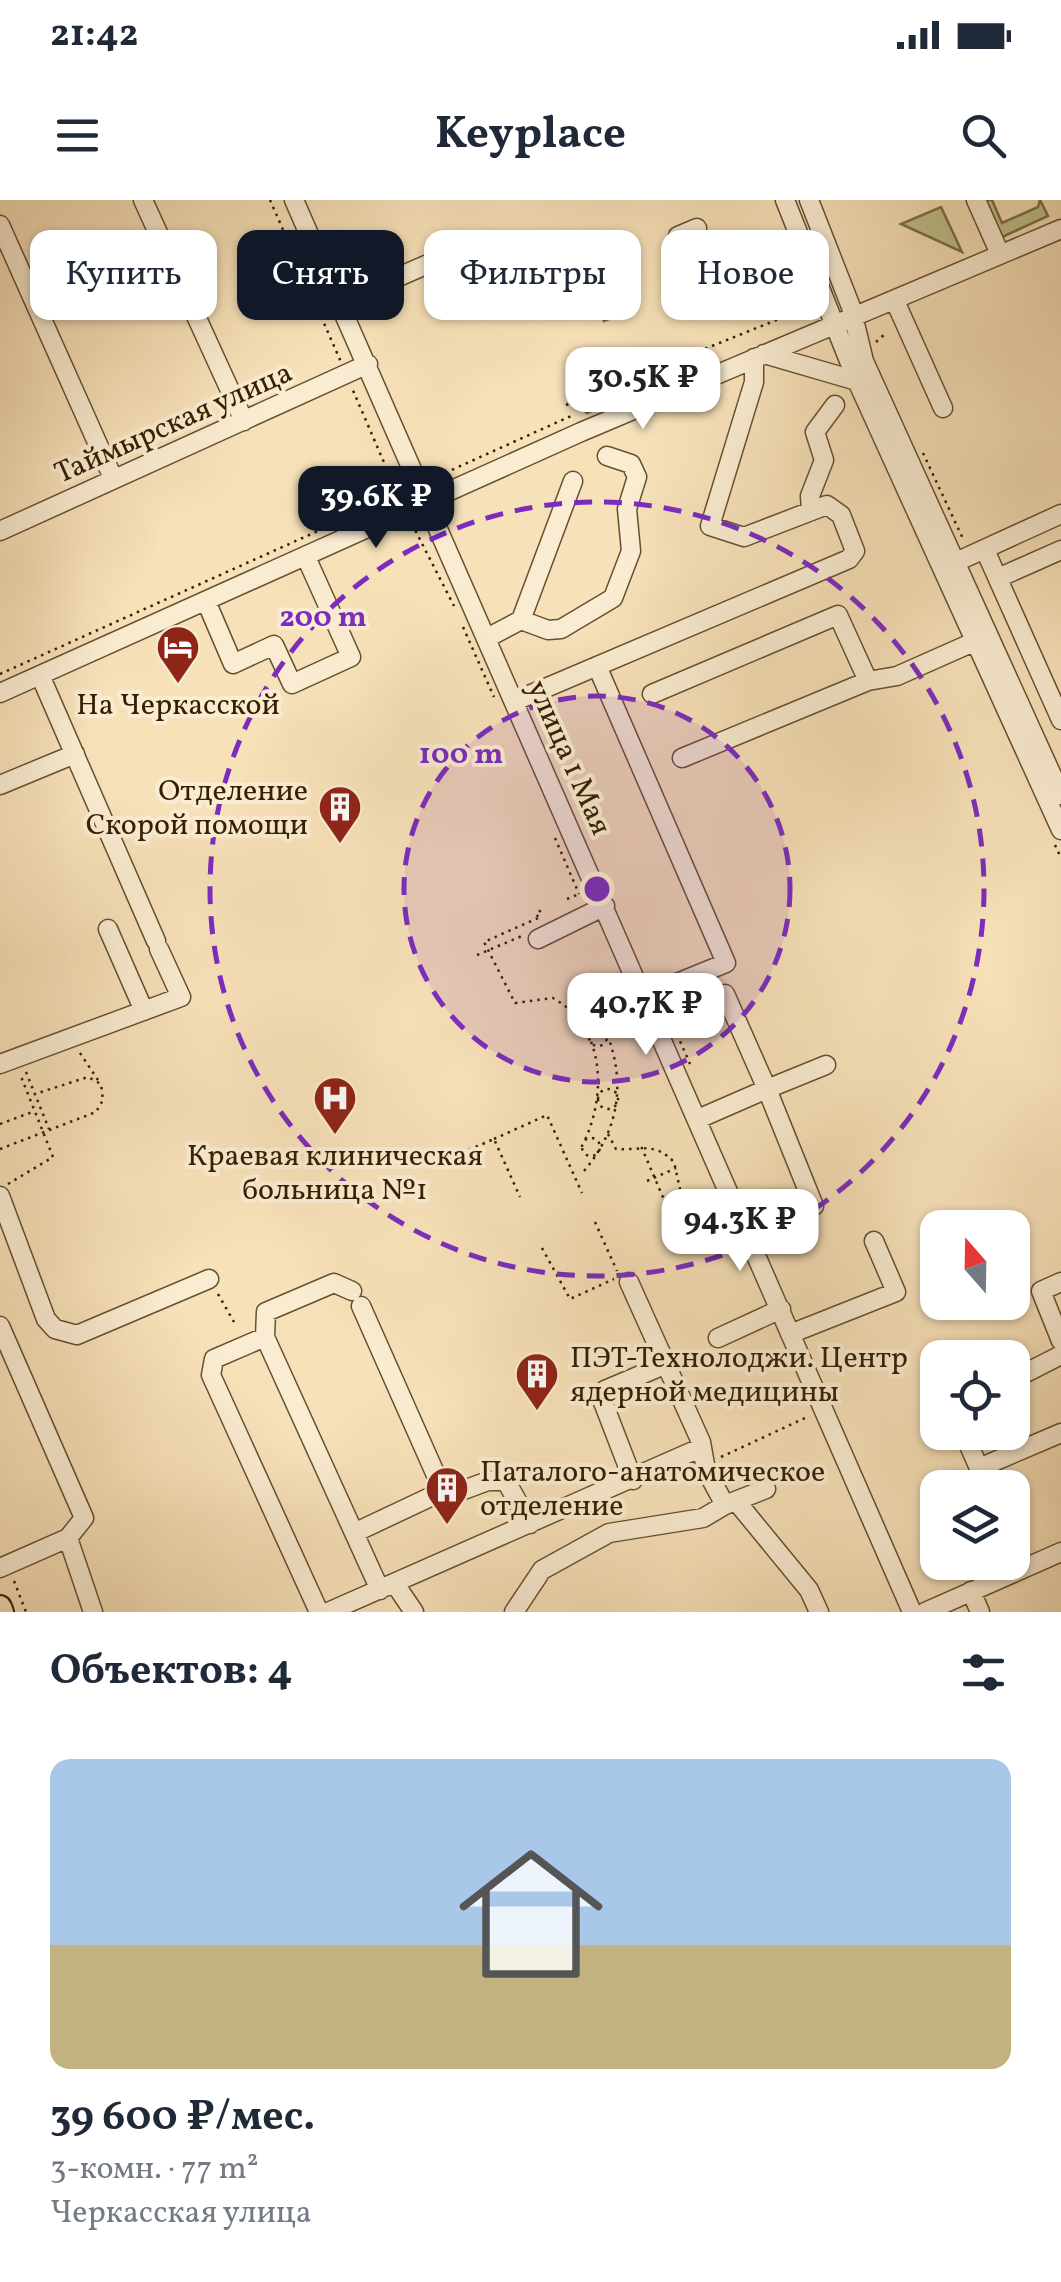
<!DOCTYPE html>
<html lang="ru">
<head>
<meta charset="utf-8">
<style>
  :root { --surface:#fff; --page:#f2f2f3; --text:#1f2937; --muted:#747a83; --accent:#111827 }
  body { margin:0; font-family:Vollkorn,serif; background:var(--page); color:var(--text); height:100vh; display:flex; flex-direction:column; font-size:38px; white-space:nowrap }
  * { box-sizing:border-box; margin:0 }
  p { font-size:32px; color:var(--muted) }
  .icon { flex:none; width:55px; height:55px; fill:none; stroke:currentColor; stroke-width:2; stroke-linecap:round; stroke-linejoin:round }
  .map { position:relative; height:1412px; overflow:hidden }
  .side { display:flex; flex-direction:column; background:var(--surface); flex:1 }
  .side>* { flex:none }
  .guide { position:absolute; left:30px; top:30px; width:1002px; height:90px; display:flex; gap:20px }
  .needle { width:65px; rotate:340deg }
  .buttons { position:absolute; left:920px; top:1010px; display:grid; gap:20px }
  .buttons a { display:grid; place-items:center; width:110px; height:110px; border-radius:20px; background:var(--surface); box-shadow:0 2px 8px #0004; font-size:50px }
  .price { position:absolute; translate:-50% -85px; padding:0 22px; border-radius:20px; background:#fff; color:#222; font-size:32px; line-height:65px; filter:drop-shadow(0 2px 5px #0008) }
  .price::after { content:''; position:absolute; left:50%; top:60px; width:30px; height:22px; margin-left:-15px; background:inherit; clip-path:polygon(0 0,100% 0,50% 100%) }
  .price.active { background:var(--accent); color:#fff }
  ul { padding:0; list-style:none }
  li { display:grid; align-content:center; gap:20px; height:530px; padding:0 50px }
  li span { display:grid; place-items:center; height:310px; border-radius:20px; color:#555 }
  li>.icon { margin-inline-start:auto }
  span .icon { width:180px; height:180px; fill:#fffc; stroke-width:1 }
  li b { font-size:42px }
  h2 { display:flex; justify-content:space-between; align-items:center; height:120px; padding:0 50px; font-size:42px }
  .chip { padding:0 35px; border-radius:20px; background:var(--surface); box-shadow:0 2px 8px #0004; font-size:35px; line-height:90px }
  .chip.active { background:var(--accent); color:#fff }
  .status { display:flex; justify-content:space-between; align-items:center; height:70px; padding:0 50px; background:var(--surface); direction:ltr }
  .status svg { height:28px; fill:currentColor }
  header { display:flex; justify-content:space-between; align-items:center; height:130px; padding:0 50px; background:var(--surface); font-size:45px; font-weight:700 }
  .map>svg:first-child { display:block }
  .green { fill:#c0c28d; stroke:#7a7046; stroke-width:2.5 }
  .lines { fill:none; stroke-linecap:round; stroke-linejoin:round }
  .minor-casing { stroke:#66502e; stroke-width:21 }
  .major-casing { stroke:#351f00; stroke-width:26 }
  .path { stroke:#351f00; stroke-width:2.5; stroke-dasharray:2.5 5; stroke-linecap:butt }
  .minor { stroke:#faecd2; stroke-width:18 }
  .major { stroke:#f7e1b9; stroke-width:22 }
  .ring { fill:none; stroke:#7b2cbf; stroke-width:5; stroke-dasharray:18 12 }
  .labels { text-anchor:middle; stroke-width:8; stroke-linejoin:round; paint-order:stroke }
  .street-label { font-size:30px; fill:#351f00; stroke:#faecd2 }
  .poi-label { font-size:30px; fill:#351f00; stroke:#faecd2 }
  .centre { fill:#7b2cbf; stroke:#faecd2; stroke-width:5 }
  .ring-label { font-size:30px; text-anchor:middle; font-weight:bold; fill:#7b2cbf; stroke:#faecd2; stroke-width:8; stroke-linejoin:round; paint-order:stroke }
</style>
</head>
<body>
<div class="status"><b>21:42</b><svg viewBox="0 0 49 12"><path d="M0 12V9h3v3zM5 12V6h3v6zM10 12V3h3v9zM15 12V0h3v12zM26 1h20v11H26zM47 4h2v5h-2z"/></svg></div>
<header><svg class="icon" aria-label="menu" viewBox="0 0 24 24"><path d="M4 6h16M4 12h16M4 18h16"/></svg>Keyplace<svg class="icon" aria-label="search" viewBox="0 0 24 24"><circle cx="10" cy="10" r="6"/><path d="M15 15l6 6"/></svg></header>
<div class="map">
<svg width="1061" height="1412" viewBox="0 0 1061 1412">
  <rect width="100%" height="100%" fill="#f7e1b9"/>
  <filter id="stains"><feTurbulence type="fractalNoise" baseFrequency=".002" numOctaves="4"/><feColorMatrix values="0 0 0 0 .2 0 0 0 0 .09 0 0 0 0 .02 0 0 0 .5 -.17"/></filter>
  <radialGradient id="worn" r=".72"><stop offset=".6" stop-color="#630" stop-opacity="0"/><stop offset="1" stop-color="#630" stop-opacity=".3"/></radialGradient>
  <!-- green -->
  <path class="green" d="M983,0h9l10,23 36,-16 2,-7 8,16 -48,22z
    M941,7l21,45 -61,-28z
    M613,84l14,28 -23,9 -13,-27z
    M640,179l3,9 -3,2 -53,23 -8,-8z"/>
  <g class="lines">
    <!-- minor casing -->
    <g class="minor-casing">
      <path id="minor" d="M143,0l101,221
        M294,0l618,1412
        M785,0l72,181 204,449
        M809,0l42,107 13,54 197,434
        M976,0l24,54
        M0,25l113,253
        M678,36l19,-8
        M895,101l48,107
        M340,102l116,-50
        M764,154l93,27
        M811,311l-1,-15 14,-36 -9,-28 20,-27
        M0,331l368,-167
        M985,350l76,170
        M956,362l105,-48
        M998,378l63,-28
        M206,401l27,63 41,-19 18,39 59,-27 -45,-100
        M521,420l27,10 13,-1 52,-31 18,-47 -4,-42 10,-32 -6,-13 -24,-8
        M487,438l34,-18 52,-139
        M597,466l129,297 -81,33
        M40,475l116,266
        M0,493l581,-261 480,-203
        M652,494l186,-79 30,66 29,-5 79,-35
        M515,501l334,-142 6,-8 -14,-36 -14,-10 -83,32 -34,-11 44,-144v-24
        M682,558l186,-77
        M0,585l75,-31
        M108,729l36,82
        M538,739l67,-33
        M0,864l181,-67 -22,-48
        M698,919l69,-30 -42,-95
        M0,996l46,123 9,10 22,6 132,-56
        M814,1006l-47,-117 59,-24
        M629,1082l72,160 5,28 19,35 41,-16
        M1061,1082l-20,9 20,50
        M352,1091l-18,-8 -68,29 -1,25 115,253
        M361,1106l82,185 7,4 38,-14h18l24,43
        M0,1126l84,192 -16,20
        M790,1134l106,-42 -22,-51
        M265,1137l-51,22 -3,16 108,237
        M718,1138l63,-29
        M1012,1180l49,-25
        M963,1232l16,36 82,-35
        M633,1280l-32,-83 4,-7 59,-25
        M736,1301l73,89 10,22
        M354,1333l89,-42
        M0,1368l68,-30 25,74
        M395,1384l19,28
        M971,1391l9,21
        M328,1412l372,-164
        M514,1412l28,-42 67,-37 94,-15 22,-13
        M925,1412l136,-60"/>
    </g>
    <!-- major casing -->
    <g class="major-casing">
      <path id="major" d="M0,1407l2,5"/>
    </g>
    <!-- path -->
    <path class="path" d="M270,0l71,162
      M876,142l11,-10
      M566,205l235,-95
      M923,253l41,88
      M432,274l4,3 135,-61
      M412,324l42,82
      M463,427l31,70
      M0,474l398,-179 -46,-107
      M555,638l24,56
      M1055,645l6,13
      M567,699l12,-5
      M538,717l-2,-4 6,-3
      M538,718l-54,24 31,61 38,-5c52,29 54,96 31,144
      M477,755l45,-19
      M665,807l25,57
      M589 837a9 9 0 1 1 18 0a9 9 0 1 1-18 0Z
      M80,853l20,30
      M26,872l23,57
      M598 899a10 10 0 1 1 20 0a10 10 0 1 1-20 0Z
      M0,924l35,-13
      M608,934l8,15c24,2 38,-8 58,13l6,27 -12,20 -27,-63
      M582 947a9 9 0 1 1 18 0a9 9 0 1 1-18 0Z
      M494,939l53,-24 35,78
      M0,949l96,-37 7,-12 -2,-16 -13,-7 -53,17
      M455,956l39,-17 26,58
      M584,971c35,-41 42,-88 23,-137
      M647,981l29,-13
      M8,984l45,-27 -33,-83
      M595,1022l22,49
      M542,1048l28,51 44,-20
      M218,1094l16,28
      M721,1257l84,-39
      M14,1381l12,31"/>
    <!-- minor -->
    <use href="#minor" class="minor"/>
    <!-- major -->
    <use href="#major" class="major"/>
  </g>
  <!-- distance rings -->
  <circle cx="597" cy="689" r="193" fill="#7b2cbf" fill-opacity=".12"/>
  <g class="ring">
    <circle cx="597" cy="689" r="193"/>
    <circle cx="597" cy="689" r="387"/>
  </g>
  <!-- icons -->
  <defs>
    <g id="hotel-pin" transform="scale(2.25)"><path d="M0 17L-7.5 6A9.5 9.5 0 1 1 7.5 6Z" fill="#8f2418" stroke="#faecd2"/><path d="M-6-4.5h1.5V1H6V5H4.5V3h-9V5H-6ZM-4 0a1.8 1.8 0 1 1 3.6 0ZM.5 0V-2.5h3Q6-2.5 6 0Z" fill="#fff"/></g>
    <g id="building-pin" transform="scale(2.25)"><path d="M0 17L-7.5 6A9.5 9.5 0 1 1 7.5 6Z" fill="#8f2418" stroke="#faecd2"/><path d="M-4-6H4V6H1V3H-1V6H-4ZM-2.5-4.3h1.7v1.8h-1.7ZM.8-4.3h1.7v1.8H.8ZM-2.5-1h1.7V.8h-1.7ZM.8-1h1.7V.8H.8Z" fill="#fff"/></g>
    <g id="hospital-pin" transform="scale(2.25)"><path d="M0 17L-7.5 6A9.5 9.5 0 1 1 7.5 6Z" fill="#8f2418" stroke="#faecd2"/><path d="M-5-5h3v3.5h4V-5h3V5h-3V1.5h-4V5h-3Z" fill="#fff"/></g>
  </defs>
  <g fill-rule="evenodd">
    <use href="#hotel-pin" x="178" y="447"/>
    <use href="#building-pin" x="340" y="607"/>
    <use href="#hospital-pin" x="335" y="898"/>
    <use href="#building-pin" x="537" y="1174"/>
    <use href="#building-pin" x="447" y="1288"/>
  </g>
  <g class="labels">
    <!-- street labels -->
    <g class="street-label">
      <text transform="translate(173 222) rotate(-24)" y="10">Таймырская улица</text>
      <text transform="translate(570 557) rotate(66)" y="10">улица 1 Мая</text>
    </g>
    <!-- poi labels -->
    <g class="poi-label">
      <text x="178" y="514">На Черкасской</text>
      <text x="308" y="600" text-anchor="end">Отделение<tspan x="308" dy="34">Скорой помощи</tspan></text>
      <text x="335" y="965">Краевая клиническая<tspan x="335" dy="34">больница №1</tspan></text>
      <text x="570" y="1167" text-anchor="start">ПЭТ-Технолоджи. Центр<tspan x="570" dy="34">ядерной медицины</tspan></text>
      <text x="480" y="1281" text-anchor="start">Паталого-анатомическое<tspan x="480" dy="34">отделение</tspan></text>
    </g>
  </g>
  <circle cx="597" cy="689" r="15" class="centre"/>
  <g class="ring-label">
    <text x="323" y="426">200 m</text>
    <text x="461" y="563">100 m</text>
  </g>
  <rect width="100%" height="100%" filter="url(#stains)"/>
  <rect width="100%" height="100%" fill="url(#worn)"/>
</svg>
<div class="buttons">
<a><svg class="needle" viewBox="-14 -14 28 28"><path d="M0-13l5 13h-10z" fill="#e53935"/><path d="M0 13l5-13h-10z" fill="#747a83"/></svg></a>
<a><svg class="icon" aria-label="locate" viewBox="0 0 24 24"><circle cx="12" cy="12" r="6"/><path d="M12 2v4M12 18v4M2 12h4M18 12h4"/></svg></a>
<a><svg class="icon" aria-label="layers" viewBox="0 0 24 24"><path d="M12 4l9 5-9 5-9-5zM3 14l9 5 9-5"/></svg></a>
</div>
<b class="price" style="left:643px;top:232px">30.5K ₽</b>
<b class="price active" style="left:376px;top:351px">39.6K ₽</b>
<b class="price" style="left:646px;top:858px">40.7K ₽</b>
<b class="price" style="left:740px;top:1074px">94.3K ₽</b>
<div class="guide">
<a class="chip">Купить</a>
<a class="chip active">Снять</a>
<a class="chip">Фильтры</a>
<a class="chip">Новое</a>
</div>
</div>
<section class="side">
<h2>Объектов: 4<svg class="icon" aria-label="filters" viewBox="0 0 24 24"><path d="M4 7h16M4 17h16"/><circle cx="9" cy="7" r="2"/><circle cx="15" cy="17" r="2"/></svg></h2>
<ul>
<li><span style="background:linear-gradient(#a9c7e8 60%,#c2b280 0)"><svg class="icon" aria-label="home" viewBox="0 0 24 24"><path d="M3 11l9-7 9 7M6 9v11h12V9"/></svg></span><div><b>39 600 ₽/мес.</b><p>3-комн. · 77 m²</p><p>Черкасская улица</p></div></li>
</ul>
</section>
</body>
</html>
